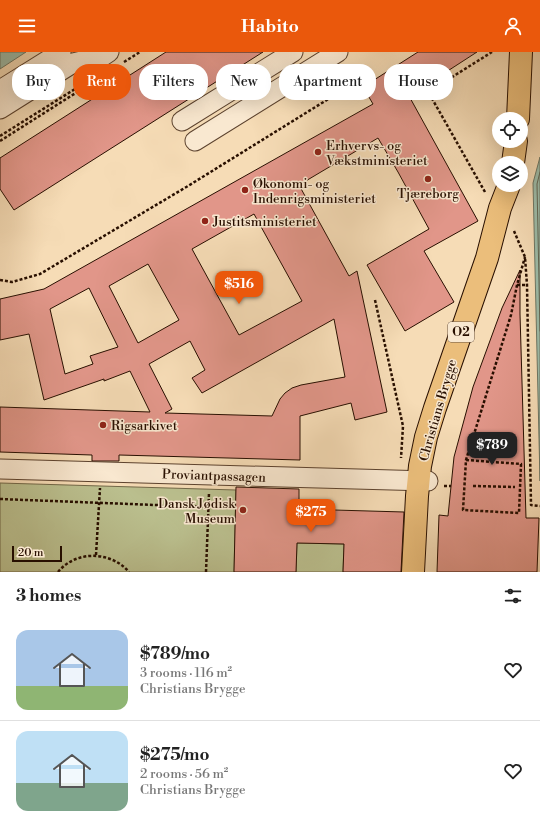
<!DOCTYPE html>
<html lang="en">
<head>
<meta charset="utf-8">
<style>
  :root { --surface:#fff; --page:#f2f2f2; --text:#222; --muted:#767676; --line:#e0e0e0; --accent:#ea580c }
  body { margin:0; font-family:"Libre Bodoni",serif; background:var(--page); color:var(--text); height:100vh; display:flex; flex-direction:column; font-size:15px; white-space:nowrap }
  * { box-sizing:border-box; margin:0 }
  p { font-size:13px; color:var(--muted) }
  .icon { flex:none; width:22px; height:22px; fill:none; stroke:currentColor; stroke-width:2; stroke-linecap:round; stroke-linejoin:round }
  .map { position:relative; height:520px; overflow:hidden }
  .panel { display:flex; flex-direction:column; background:var(--surface); flex:1 }
  .panel>* { flex:none }
  .banner { position:absolute; left:12px; top:12px; width:516px; height:36px; display:flex; gap:8px }
  .fabs { position:absolute; left:492px; top:60px; display:grid; gap:8px }
  .fabs a { display:grid; place-items:center; width:36px; height:36px; border-radius:50%; background:var(--surface); box-shadow:0 4px 16px #0002; font-size:20px }
  .scale { position:absolute; left:12px; bottom:10px; width:50px; box-sizing:border-box; padding-left:4px; border:2px solid #280f00; border-top:0; font-size:11px; line-height:14px; white-space:nowrap; color:#280f00; -webkit-text-stroke:3px #f9e8d0; paint-order:stroke }
  .price { position:absolute; translate:-50% -34px; padding:0 9px; border-radius:8px; background:var(--accent); color:#fff; font-size:13px; line-height:26px; filter:drop-shadow(0 1px 2px #0008) }
  .price::after { content:''; position:absolute; left:50%; top:24px; width:12px; height:9px; margin-left:-6px; background:inherit; clip-path:polygon(0 0,100% 0,50% 100%) }
  .price.current { background:#222; color:#fff }
  ul { padding:0; list-style:none }
  li { display:flex; align-items:center; gap:12px; height:100px; padding:0 16px }
  li+li { border-top:1px solid var(--line) }
  li span { display:grid; place-items:center; flex:none; width:112px; height:80px; border-radius:12px; color:#555 }
  li>.icon { margin-inline-start:auto }
  span .icon { width:48px; height:48px; fill:#fffc; stroke-width:1 }
  li b { font-size:17px }
  h2 { display:flex; justify-content:space-between; align-items:center; height:48px; padding:0 16px; font-size:17px }
  .chip { padding:0 14px; border-radius:16px; background:var(--surface); box-shadow:0 4px 16px #0002; font-size:14px; line-height:36px }
  .chip.current { background:var(--accent); color:#fff }
  header { display:flex; justify-content:space-between; align-items:center; height:52px; padding:0 16px; background:var(--accent); color:#fff; font-size:18px; font-weight:600 }
  .map>svg:first-child { display:block }
  .green { fill:#bbc08f; stroke:#726848 }
  .water { fill:#9dbca9; stroke:#6e7765 }
  .lines { fill:none; stroke-linecap:round; stroke-linejoin:round }
  .shore { stroke:#626654; stroke-width:1 }
  .building { fill:#e19689; stroke:#280f00; fill-rule:evenodd }
  .minor-casing { stroke:#5c422e; stroke-width:21 }
  .major-casing { stroke:#280f00; stroke-width:24 }
  .path { stroke:#280f00; stroke-width:2.5; stroke-dasharray:3 2; stroke-linecap:butt }
  .minor { stroke:#f9e8d0; stroke-width:19 }
  .major { stroke:#ebbe7b; stroke-width:22 }
  .poi-dot { fill:#8f2418; stroke:#f9e8d0; stroke-width:1.5 }
  .labels { text-anchor:middle; stroke-width:3; stroke-linejoin:round; paint-order:stroke }
  .shield { fill:#f9e8d0; stroke:#67503e; stroke-width:1 }
  .shield-label { font-size:12px; font-weight:bold; fill:#280f00 }
  .poi-label { font-size:13px; fill:#280f00; stroke:#f9e8d0; text-anchor:start }
  .street-label { font-size:13px; fill:#280f00; stroke:#f9e8d0 }
</style>
</head>
<body>
<header><svg class="icon" aria-label="menu" viewBox="0 0 24 24"><path d="M4 6h16M4 12h16M4 18h16"/></svg>Habito<svg class="icon" aria-label="person" viewBox="0 0 24 24"><circle cx="12" cy="8" r="4"/><path d="M4 21q1-7 8-7t8 7"/></svg></header>
<div class="map">
<svg width="540" height="520" viewBox="0 0 540 520">
  <rect width="100%" height="100%" fill="#f6dcb6"/>
  <filter id="stains"><feTurbulence type="fractalNoise" baseFrequency=".005" numOctaves="4"/><feColorMatrix values="0 0 0 0 .2 0 0 0 0 .09 0 0 0 0 .02 0 0 0 .5 -.17"/></filter>
  <radialGradient id="worn" r=".72"><stop offset=".6" stop-color="#630" stop-opacity="0"/><stop offset="1" stop-color="#630" stop-opacity=".3"/></radialGradient>
  <!-- green -->
  <path class="green" d="M0,431l236,7 -2,82h-234z
    M297,491l47,1 -1,28h-47z"/>
  <!-- water -->
  <path class="water" d="M0,0h26l-26,17z
    M540,105v324l-7,-298z"/>
  <g class="lines">
    <!-- shore -->
    <path class="shore" d="M540,120l-3,12 3,147"/>
  </g>
  <!-- building -->
  <path class="building" d="M166,0h97l-249,158 -14,-21v-31z
    M418,0h59l-68,44 69,125 -54,30 30,51 -49,29 -38,-66 62,-36 -31,-57 -20,-34 -79,47 50,91 8,-5 30,141 -32,8 -4,-17 -51,13v44l-181,-5v6h-27v-6l-92,-3v-45l150,5 -20,-41 -26,10v-2l-60,21 -15,-66 -29,6v-41l44,-10 329,-185 -10,-17zM254,162l48,87 -63,34 -47,-86zM148,212l31,56 -41,23 -29,-57zM89,236l29,59 -28,9 3,8 -28,10 -15,-65zM334,267l11,58 -44,8 -9,3 -7,5 -5,6 -8,17 -107,-3 7,-4 -23,-45 41,-23 15,29 -13,8 10,15z
    M520,218v44l6,204h13l-2,54h-100l2,-57 9,1 6,-59 19,-70 29,-79z
    M236,435l63,2v20l105,3 -3,60h-58l1,-28 -47,-1 -1,29h-62z"/>
  <g class="lines">
    <!-- minor casing -->
    <g class="minor-casing">
      <path id="minor" d="M0,38l61,-38
        M0,57l73,-46 30,-7 6,-4
        M182,69l111,-69
        M195,89l143,-89
        M0,417l428,12"/>
    </g>
    <!-- major casing -->
    <g class="major-casing">
      <path id="major" d="M518,67l3,-67
        M513,111l3,-22
        M413,520l4,-76 3,-30 6,-29 9,-29 52,-150 13,-50 9,-23"/>
    </g>
    <!-- path -->
    <path class="path" d="M124,10l16,-10
      M0,84l75,-47 9,-10
      M0,89l104,-66
      M485,140l-55,-97 3,-6 59,-37
      M514,179l11,26 2,28 4,220 9,1
      M0,228l12,2 28,-8 148,-88 150,-93 -2,-20
      M517,233h10
      M375,248l28,126 -2,32
      M466,408l55,4 -2,49 -56,-3 3,-50 45,-145 6,-30 8,-28
      M444,434h7
      M473,434l42,1
      M0,447l208,8
      M96,503l4,-67
      M58,520c18,-22 53,-21 71,0
      M206,520l3,-79"/>
    <!-- minor -->
    <use href="#minor" class="minor"/>
    <!-- major -->
    <use href="#major" class="major"/>
  </g>
  <!-- markers -->
  <g class="poi-dot">
    <circle cx="318" cy="100" r="4"/>
    <circle cx="428" cy="127" r="4"/>
    <circle cx="245" cy="138" r="4"/>
    <circle cx="205" cy="169" r="4"/>
    <circle cx="103" cy="373" r="4"/>
    <circle cx="243" cy="458" r="4"/>
  </g>
  <g class="labels">
    <!-- shield labels -->
    <rect class="shield" x="448" y="270" width="26" height="20" rx="3"/>
    <g class="shield-label">
      <text x="461" y="284">O2</text>
    </g>
    <!-- poi labels -->
    <g class="poi-label">
      <text x="326" y="98">Erhvervs- og<tspan x="326" dy="15">Vækstministeriet</tspan></text>
      <text x="253" y="136">Økonomi- og<tspan x="253" dy="15">Indenrigsministeriet</tspan></text>
      <text x="428" y="146" text-anchor="middle">Tjæreborg</text>
      <text x="213" y="174">Justitsministeriet</text>
      <text x="111" y="378">Rigsarkivet</text>
      <text x="235" y="456" text-anchor="end">Dansk Jødisk<tspan x="235" dy="15">Museum</tspan></text>
    </g>
    <!-- street labels -->
    <g class="street-label">
      <text transform="translate(437 358) rotate(-74)" y="5">Christians Brygge</text>
      <text transform="translate(214 423) rotate(2)" y="5">Proviantpassagen</text>
    </g>
  </g>
  <rect width="100%" height="100%" filter="url(#stains)"/>
  <rect width="100%" height="100%" fill="url(#worn)"/>
</svg>
<div class="fabs">
<a><svg class="icon" aria-label="locate" viewBox="0 0 24 24"><circle cx="12" cy="12" r="6"/><path d="M12 2v4M12 18v4M2 12h4M18 12h4"/></svg></a>
<a><svg class="icon" aria-label="layers" viewBox="0 0 24 24"><path d="M12 4l9 5-9 5-9-5zM3 14l9 5 9-5"/></svg></a>
</div>
<div class="scale">20 m</div>
<b class="price" style="left:239px;top:253px">$516</b>
<b class="price current" style="left:492px;top:414px">$789</b>
<b class="price" style="left:311px;top:481px">$275</b>
<div class="banner">
<a class="chip">Buy</a>
<a class="chip current">Rent</a>
<a class="chip">Filters</a>
<a class="chip">New</a>
<a class="chip">Apartment</a>
<a class="chip">House</a>
</div>
</div>
<section class="panel">
<h2>3 homes<svg class="icon" aria-label="filters" viewBox="0 0 24 24"><path d="M4 7h16M4 17h16"/><circle cx="9" cy="7" r="2"/><circle cx="15" cy="17" r="2"/></svg></h2>
<ul>
<li><span style="background:linear-gradient(#a9c7e8 70%,#8fb573 0)"><svg class="icon" aria-label="home" viewBox="0 0 24 24"><path d="M3 11l9-7 9 7M6 9v11h12V9"/></svg></span><div><b>$789/mo</b><p>3 rooms · 116 m²</p><p>Christians Brygge</p></div><svg class="icon" aria-label="heart" viewBox="0 0 24 24"><path d="M12 20l-8-8c-3-5 5-10 8-4 3-6 11-1 8 4z"/></svg></li>
<li><span style="background:linear-gradient(#bfe0f5 65%,#7fa58c 0)"><svg class="icon" aria-label="home" viewBox="0 0 24 24"><path d="M3 11l9-7 9 7M6 9v11h12V9"/></svg></span><div><b>$275/mo</b><p>2 rooms · 56 m²</p><p>Christians Brygge</p></div><svg class="icon" aria-label="heart" viewBox="0 0 24 24"><path d="M12 20l-8-8c-3-5 5-10 8-4 3-6 11-1 8 4z"/></svg></li>
</ul>
</section>
</body>
</html>
